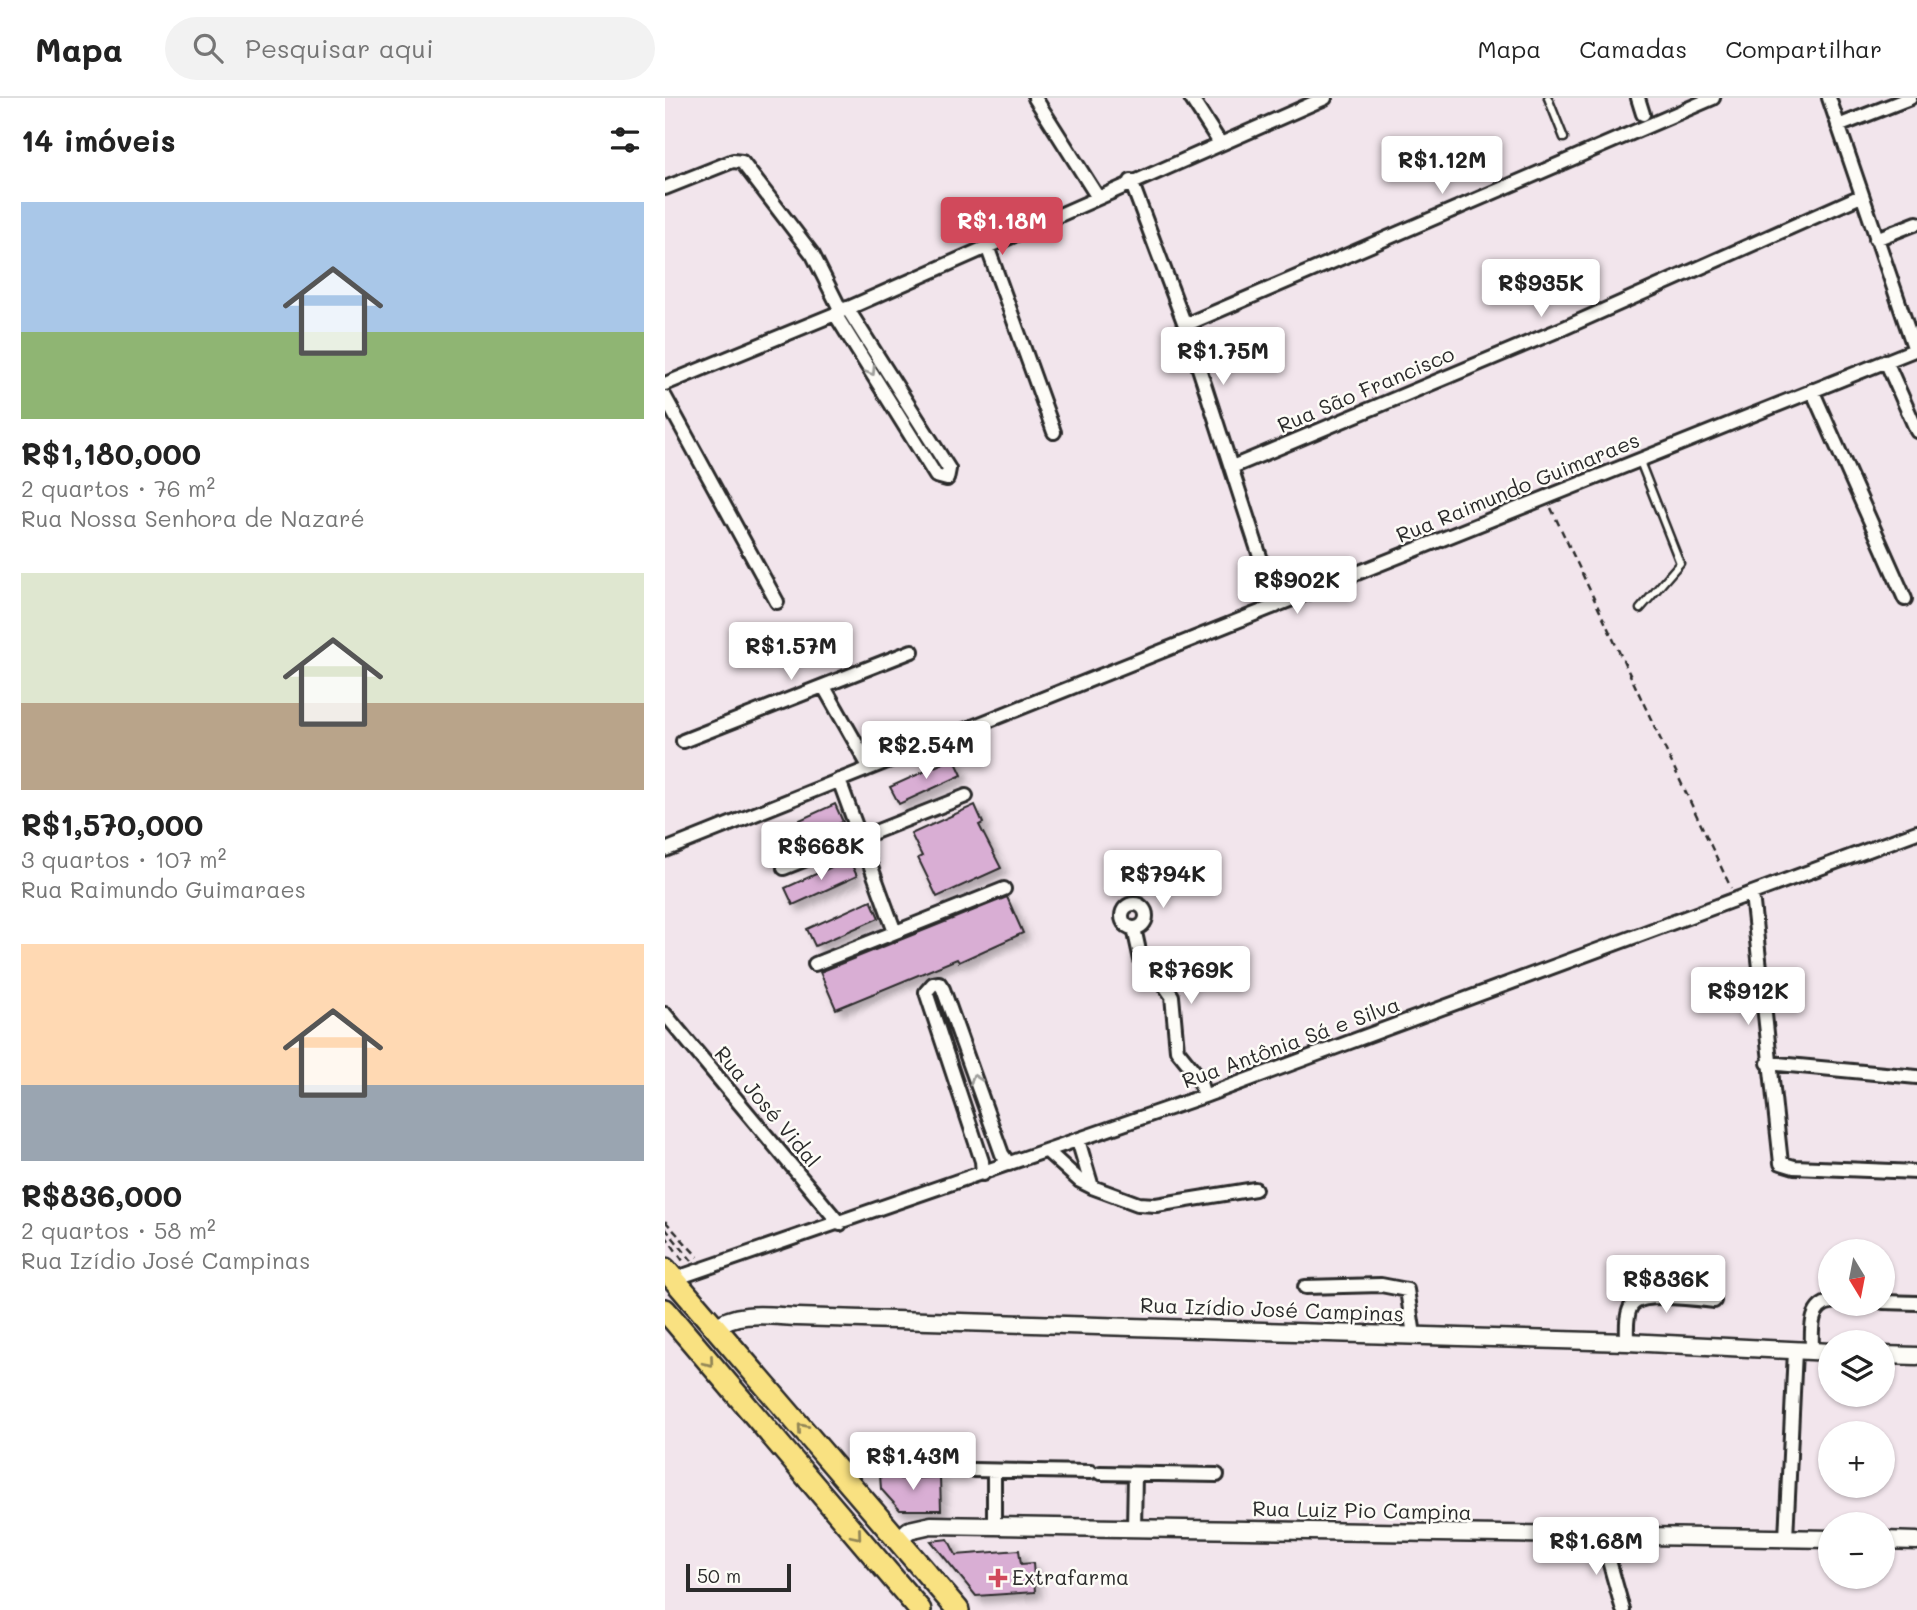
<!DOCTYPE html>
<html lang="pt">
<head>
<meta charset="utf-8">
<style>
  :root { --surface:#fff; --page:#f2f2f2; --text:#222; --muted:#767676; --line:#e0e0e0; --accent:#d1495b }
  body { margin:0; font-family:Mali,sans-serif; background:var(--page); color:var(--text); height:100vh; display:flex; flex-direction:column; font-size:26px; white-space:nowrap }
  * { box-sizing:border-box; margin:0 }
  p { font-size:23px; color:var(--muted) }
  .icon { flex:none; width:38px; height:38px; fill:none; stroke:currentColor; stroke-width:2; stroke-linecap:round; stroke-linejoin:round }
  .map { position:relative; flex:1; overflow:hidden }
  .details { display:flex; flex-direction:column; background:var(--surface); width:665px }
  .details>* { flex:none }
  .needle { width:46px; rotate:170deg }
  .tools { position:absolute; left:1153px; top:1141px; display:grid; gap:14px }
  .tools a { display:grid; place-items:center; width:77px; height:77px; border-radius:50%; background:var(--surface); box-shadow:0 2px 5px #0004; font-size:35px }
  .scale { position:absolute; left:21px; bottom:18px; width:105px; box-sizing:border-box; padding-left:7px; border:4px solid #2b2b2b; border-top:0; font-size:19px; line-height:24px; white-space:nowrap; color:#2b2b2b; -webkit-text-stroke:5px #fdfcf7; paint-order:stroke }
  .price { position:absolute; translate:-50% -60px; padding:0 16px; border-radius:7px; background:#fff; color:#222; font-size:23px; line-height:46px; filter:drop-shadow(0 2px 4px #0008) }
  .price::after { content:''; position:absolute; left:50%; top:42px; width:21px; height:16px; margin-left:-10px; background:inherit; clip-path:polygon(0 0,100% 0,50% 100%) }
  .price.on { background:var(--accent); color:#fff }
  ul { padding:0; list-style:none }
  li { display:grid; align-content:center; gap:14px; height:371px; padding:0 21px }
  li span { display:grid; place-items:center; height:217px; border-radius:0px; color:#555 }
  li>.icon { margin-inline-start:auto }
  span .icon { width:126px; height:126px; fill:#fffc; stroke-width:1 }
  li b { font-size:30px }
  h2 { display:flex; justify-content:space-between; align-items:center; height:84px; padding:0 21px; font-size:30px }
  header { display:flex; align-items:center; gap:42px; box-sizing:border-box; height:98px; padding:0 35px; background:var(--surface); border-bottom:2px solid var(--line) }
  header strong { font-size:33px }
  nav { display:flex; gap:38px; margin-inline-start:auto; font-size:24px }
  .search { width:490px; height:63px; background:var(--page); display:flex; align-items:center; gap:18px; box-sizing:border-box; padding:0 24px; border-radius:38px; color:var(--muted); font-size:26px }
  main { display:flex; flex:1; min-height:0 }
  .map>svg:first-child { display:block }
  .building { fill:#d9aed4; stroke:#2b2b2b; stroke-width:2; filter:url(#shadow) }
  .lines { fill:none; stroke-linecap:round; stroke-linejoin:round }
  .lane-casing { stroke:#2b2b2b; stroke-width:11 }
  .street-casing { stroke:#2b2b2b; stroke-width:18 }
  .secondary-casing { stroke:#2b2b2b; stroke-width:21 }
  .highway-casing { stroke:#2b2b2b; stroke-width:26 }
  .path { stroke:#2b2b2b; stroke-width:2.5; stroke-dasharray:7 5; stroke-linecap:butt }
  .lane { stroke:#fdfcf7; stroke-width:6 }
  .street { stroke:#fdfcf7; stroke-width:12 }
  .secondary { stroke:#fdfcf7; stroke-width:16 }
  .highway { stroke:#f9e181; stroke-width:21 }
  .oneway { stroke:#9e9e9b }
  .oneway2 { stroke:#928656 }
  .poi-dot { fill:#d1495b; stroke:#fdfcf7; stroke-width:2.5 }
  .labels { text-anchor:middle; stroke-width:5; stroke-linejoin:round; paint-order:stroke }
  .street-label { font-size:21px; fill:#2b2b2b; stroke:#fdfcf7 }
  .poi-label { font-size:21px; fill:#2b2b2b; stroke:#fdfcf7; text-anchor:start }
</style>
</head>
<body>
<header>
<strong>Mapa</strong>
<div class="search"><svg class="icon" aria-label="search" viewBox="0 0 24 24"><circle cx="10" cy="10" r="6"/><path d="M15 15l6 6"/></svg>Pesquisar aqui</div>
<nav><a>Mapa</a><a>Camadas</a><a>Compartilhar</a></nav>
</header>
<main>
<section class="details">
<h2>14 imóveis<svg class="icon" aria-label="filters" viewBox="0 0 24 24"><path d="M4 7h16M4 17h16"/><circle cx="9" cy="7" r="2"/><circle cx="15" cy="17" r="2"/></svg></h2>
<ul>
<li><span style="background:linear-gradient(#a9c7e8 60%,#8fb573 0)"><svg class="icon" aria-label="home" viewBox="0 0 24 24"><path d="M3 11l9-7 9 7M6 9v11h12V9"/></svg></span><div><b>R$1,180,000</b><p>2 quartos · 76 m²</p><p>Rua Nossa Senhora de Nazaré</p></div></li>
<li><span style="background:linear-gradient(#dfe7d0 60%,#b9a48a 0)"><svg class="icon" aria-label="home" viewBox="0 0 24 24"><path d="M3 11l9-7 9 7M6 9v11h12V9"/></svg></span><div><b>R$1,570,000</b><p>3 quartos · 107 m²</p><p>Rua Raimundo Guimaraes</p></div></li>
<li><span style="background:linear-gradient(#ffd9b3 65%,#9aa5b1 0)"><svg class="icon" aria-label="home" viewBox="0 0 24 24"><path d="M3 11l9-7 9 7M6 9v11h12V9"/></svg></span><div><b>R$836,000</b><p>2 quartos · 58 m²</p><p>Rua Izídio José Campinas</p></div></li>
</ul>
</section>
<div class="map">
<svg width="1252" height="1512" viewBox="0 0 1252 1512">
  <defs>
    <filter id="shadow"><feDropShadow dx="6" dy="6" stdDeviation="3.5" flood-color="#0004"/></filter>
  </defs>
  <rect width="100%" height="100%" fill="#f2e5ec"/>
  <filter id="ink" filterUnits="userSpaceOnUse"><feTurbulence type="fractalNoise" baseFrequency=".0143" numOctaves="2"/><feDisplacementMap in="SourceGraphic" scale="14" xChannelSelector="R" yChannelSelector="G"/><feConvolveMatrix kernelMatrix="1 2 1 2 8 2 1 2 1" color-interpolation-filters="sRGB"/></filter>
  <g filter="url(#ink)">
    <!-- building -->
    <path class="building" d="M289,660l8,17 -63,29 -9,-17z
      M170,706l8,18 -64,28 -8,-17z
      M310,707l8,18 -4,2 22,43 -64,29 -19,-39 4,-2 -11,-22z
      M184,761l8,17 -64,29 -8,-17z
      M342,799l16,36 -64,29 -2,-3 -121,50 -16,-37z
      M206,802l8,18 -64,28 -8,-17z
      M234,1375l1,6 40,-2 1,33h-41l-19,-21 -1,-14z
      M283,1441l8,16 63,-5 2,14 12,-1 2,29 -59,4 -45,-55z"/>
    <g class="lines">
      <!-- lane casing -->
      <g class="lane-casing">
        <path id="lane" d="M883,0l16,40
          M974,361l41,104 -40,46
          M176,1371l23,-9 97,-4"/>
      </g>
      <!-- street casing -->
      <g class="street-casing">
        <path id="street" d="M370,0l62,98
          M526,0l29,45
          M973,0l5,16
          M1164,0l86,252
          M1173,28l72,-28
          M466,83l54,144 91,281
          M0,90l68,-27 9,1 71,93 28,56
          M1211,141l41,-16
          M322,148l67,186
          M170,216l101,162 11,3 2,-10 -102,-161
          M520,227l528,-227
          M1221,263l31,70
          M0,286l170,-70 490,-216
          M1147,292l93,209
          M0,299l112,205
          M567,369l332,-139 297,-132
          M159,589l46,81
          M18,643l229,-90
          M174,682l56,152
          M0,752l1252,-501
          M119,770l182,-72
          M1087,796l29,269 13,4 123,5
          M457 818a12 12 0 1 1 24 0a12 12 0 1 1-24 0Z
          M469,830l7,32 19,19 12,17 5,54 21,26 6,20
          M150,866l189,-75
          M0,916l175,210
          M1103,965l149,14
          M382,1053l33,30 12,6 -14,-47
          M318,1076l-1,-13 -56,-169 7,-8 6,-1 4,6 59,165 7,10
          M427,1089l46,17 18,1 99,-16
          M9,1181l530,-183 713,-264
          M640,1189l76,-2 26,5 7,45
          M1218,1204l34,1
          M962,1244c0,-11 -2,-30 6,-38 12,-12 65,-5 81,-3
          M1147,1253c0,-18 -4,-45 19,-49
          M308,1372l118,2
          M329,1373v56
          M435,1375l117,2
          M469,1431l1,-55
          M937,1438l21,74
          M1121,1440l9,-187"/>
      </g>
      <!-- secondary casing -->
      <g class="secondary-casing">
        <path id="secondary" d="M50,1230c20,-18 56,-12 82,-11l830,25 204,10
          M1218,1257l34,1
          M233,1442l11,-10 22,-5 900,14
          M1218,1442l34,1"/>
      </g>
      <!-- highway casing -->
      <g class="highway-casing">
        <path id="highway" d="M0,1171l293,341
          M0,1212l255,300"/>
      </g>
      <!-- path -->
      <path class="path" d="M886,410l180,380
        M0,1123l33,36
        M0,1130l27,33
        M0,1137l18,26"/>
      <!-- lane -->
      <use href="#lane" class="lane"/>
      <!-- street -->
      <use href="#street" class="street"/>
      <!-- secondary -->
      <use href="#secondary" class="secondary"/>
      <!-- highway -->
      <use href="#highway" class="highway"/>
    </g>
    <!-- one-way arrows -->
    <defs><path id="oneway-chevron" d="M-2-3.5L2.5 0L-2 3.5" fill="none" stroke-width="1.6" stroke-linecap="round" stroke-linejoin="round" transform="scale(1.75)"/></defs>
    <g class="oneway">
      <use href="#oneway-chevron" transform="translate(206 273) rotate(58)"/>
      <use href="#oneway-chevron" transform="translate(310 981) rotate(-110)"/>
    </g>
    <g class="oneway2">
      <use href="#oneway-chevron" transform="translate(44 1264) rotate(50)"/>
      <use href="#oneway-chevron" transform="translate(137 1330) rotate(-131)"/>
      <use href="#oneway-chevron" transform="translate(192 1437) rotate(50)"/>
    </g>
  </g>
  <!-- markers -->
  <path class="poi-dot" d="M329.5 1469.5h7v7h7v7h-7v7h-7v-7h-7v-7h7z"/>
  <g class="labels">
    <!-- street labels -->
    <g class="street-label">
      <text transform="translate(701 292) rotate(-23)" y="7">Rua São Francisco</text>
      <text transform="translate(853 390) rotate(-22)" y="7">Rua Raimundo Guimaraes</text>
      <text transform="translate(626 945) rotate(-20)" y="7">Rua Antônia Sá e Silva</text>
      <text transform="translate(102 1009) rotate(50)" y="7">Rua José Vidal</text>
      <text transform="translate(607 1212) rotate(2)" y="7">Rua Izídio José Campinas</text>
      <text transform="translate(697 1413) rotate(1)" y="7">Rua Luiz Pio Campina</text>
    </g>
    <!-- poi labels -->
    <g class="poi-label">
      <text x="347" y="1487">Extrafarma</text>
    </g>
  </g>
</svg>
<div class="tools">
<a><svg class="needle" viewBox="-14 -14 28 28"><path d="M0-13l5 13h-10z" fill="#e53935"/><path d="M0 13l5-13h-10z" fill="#767676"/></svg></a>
<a><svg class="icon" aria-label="layers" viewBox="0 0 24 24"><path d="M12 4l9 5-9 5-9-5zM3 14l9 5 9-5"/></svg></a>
<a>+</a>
<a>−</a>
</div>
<div class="scale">50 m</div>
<b class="price" style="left:777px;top:98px">R$1.12M</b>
<b class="price on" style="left:337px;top:159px">R$1.18M</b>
<b class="price" style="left:876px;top:221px">R$935K</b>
<b class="price" style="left:558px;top:289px">R$1.75M</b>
<b class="price" style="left:632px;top:518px">R$902K</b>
<b class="price" style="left:126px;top:584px">R$1.57M</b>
<b class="price" style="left:261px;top:683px">R$2.54M</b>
<b class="price" style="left:156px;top:784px">R$668K</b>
<b class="price" style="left:498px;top:812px">R$794K</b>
<b class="price" style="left:526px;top:908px">R$769K</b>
<b class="price" style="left:1083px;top:929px">R$912K</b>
<b class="price" style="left:1001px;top:1217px">R$836K</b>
<b class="price" style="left:248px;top:1394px">R$1.43M</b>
<b class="price" style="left:931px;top:1479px">R$1.68M</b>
</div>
</main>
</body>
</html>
